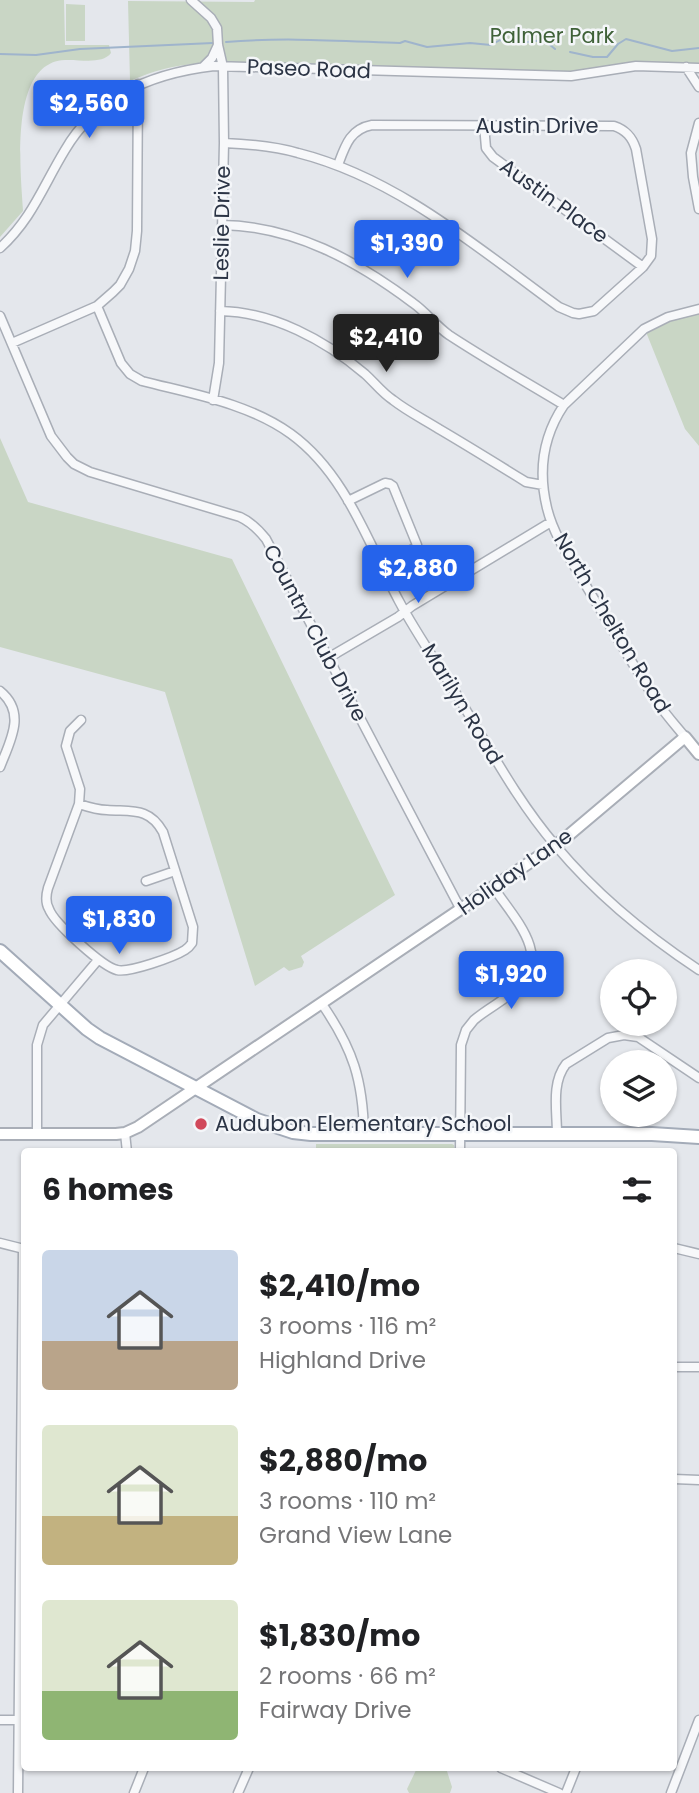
<!DOCTYPE html>
<html lang="en">
<head>
<meta charset="utf-8">
<style>
  :root { --surface:#fff; --page:#f2f2f2; --text:#202124; --muted:#757577; --accent:#2563eb }
  body { margin:0; font-family:Poppins,sans-serif; background:var(--page); color:var(--text); height:100vh; display:flex; flex-direction:column; font-size:26px; white-space:nowrap }
  * { box-sizing:border-box; margin:0 }
  p { font-size:23px; color:var(--muted) }
  .icon { flex:none; width:38px; height:38px; fill:none; stroke:currentColor; stroke-width:2; stroke-linecap:round; stroke-linejoin:round }
  .map { position:relative; flex:1; overflow:hidden }
  .panel { position:absolute; left:21px; top:1148px; width:656px; height:623px; display:flex; flex-direction:column; background:var(--surface); border-radius:7px; box-shadow:0 2px 5px #0004 }
  .panel>* { flex:none }
  .controls { position:absolute; left:600px; top:959px; display:grid; gap:14px }
  .controls a { display:grid; place-items:center; width:77px; height:77px; border-radius:50%; background:var(--surface); box-shadow:0 2px 5px #0004; font-size:35px }
  .price { position:absolute; translate:-50% -60px; padding:0 16px; border-radius:7px; background:var(--accent); color:#fff; font-size:23px; line-height:46px; filter:drop-shadow(0 2px 4px #0008) }
  .price::after { content:''; position:absolute; left:50%; top:42px; width:21px; height:16px; margin-left:-10px; background:inherit; clip-path:polygon(0 0,100% 0,50% 100%) }
  .price.active { background:#222; color:#fff }
  ul { padding:0; list-style:none }
  li { display:flex; align-items:center; gap:21px; height:175px; padding:0 21px }
  li span { display:grid; place-items:center; flex:none; width:196px; height:140px; border-radius:7px; color:#555 }
  li>.icon { margin-inline-start:auto }
  span .icon { width:84px; height:84px; fill:#fffc; stroke-width:1 }
  li b { font-size:30px }
  h2 { display:flex; justify-content:space-between; align-items:center; height:84px; padding:0 21px; font-size:30px }
  .map>svg:first-child { display:block }
  .green { fill:#c9d6c5 }
  .lines { fill:none; stroke-linecap:round; stroke-linejoin:round }
  .stream { stroke:#9fb4cc; stroke-width:2 }
  .street-casing { stroke:#a9aeb7; stroke-width:11 }
  .secondary-casing { stroke:#a9aeb7; stroke-width:14 }
  .primary-casing { stroke:#a3abb8; stroke-width:16 }
  .street { stroke:#f7f8fa; stroke-width:8 }
  .secondary { stroke:#fff; stroke-width:10 }
  .primary { stroke:#fff; stroke-width:12 }
  .poi-dot { fill:#d1495b; stroke:#f4f6f9; stroke-width:2.5 }
  .labels { text-anchor:middle; stroke-width:5; stroke-linejoin:round; paint-order:stroke }
  .park-label { font-size:21px; fill:#3f6138; stroke:#f4f6f9 }
  .street-label { font-size:21px; fill:#2b3445; stroke:#f4f6f9 }
  .poi-label { font-size:21px; fill:#2b3445; stroke:#f4f6f9; text-anchor:start }
</style>
</head>
<body>
<div class="map">
<svg width="699" height="1793" viewBox="0 0 699 1793">
  <rect width="100%" height="100%" fill="#e4e7ec"/>
  <!-- green -->
  <path class="green" d="M0,0h64l1,45h44l2,8c-9,12 -32,6 -46,7 -57,2 -44,114 -42,151l-23,26z
    M255,0h444v64l-70,-1 -51,10 -381,-9c-24,1 -44,7 -67,17l-2,-80 126,1z
    M66,4l19,1v36h-19z
    M699,311v135l-14,-17 -39,-97 20,-10z
    M0,438l28,64 204,57 163,336 -94,61 3,6 -2,5 -13,4 -5,-4 -29,19 -90,-294 -165,-45z
    M316,1144h136l2,1 1,6h-139z
    M417,1768h29l6,19 -2,6h-41l-2,-4z"/>
  <g class="lines">
    <!-- stream -->
    <path class="stream" d="M226,42c58,-5 116,-1 174,1l5,-2 22,6 43,-4 21,2 9,-5 19,3 25,-3 11,9
      M570,52l23,5h14l11,-13 8,-5 46,12 27,-3
      M0,54l36,1 44,-6 133,-6"/>
    <!-- street casing -->
    <g class="street-casing">
      <path id="street" d="M191,0l20,18 6,10 1,17 5,22 1,76 -5,220 -6,37
        M203,67l9,-9 6,-13
        M686,67l13,20
        M699,123l-8,30 2,24 6,32
        M484,125l2,23 7,9 150,110
        M224,143c25,1 50,3 74,10 99,25 180,95 261,154l14,6 6,1 15,-3 49,-44 8,-11 1,-17 -16,-90c-4,-12 -10,-19 -22,-23l-242,-1c-22,4 -27,21 -34,40
        M222,225c72,1 135,36 191,78 13,9 23,23 36,32 38,25 77,47 115,70
        M0,248c32,-29 43,-62 65,-98 32,-55 88,-77 149,-84l357,10 65,-10 63,2
        M97,306l24,57 9,11 12,7c50,13 106,22 149,53 55,40 77,109 108,167 18,34 41,66 61,99 30,49 58,102 96,146 41,49 90,89 143,124
        M220,311c53,1 105,29 145,63 10,9 17,19 28,26 14,11 30,19 46,29 29,17 58,35 87,53l17,3
        M0,316l51,120 16,21 7,7 16,8 150,45c11,5 18,12 26,22l195,371
        M12,343l85,-37 16,-14 7,-7 9,-16 6,-18 2,-20 1,-147
        M348,501l37,-18 5,1 3,2 24,59 -2,3 -34,17
        M328,658l70,-41 14,-11 139,-84
        M0,691c27,22 10,50 0,76
        M685,737c-9,-11 -19,-22 -27,-34 -25,-37 -47,-76 -70,-114 -15,-26 -34,-52 -41,-81 -9,-37 -4,-72 17,-103l80,-76 24,-12 31,-8
        M79,804c9,3 19,6 28,6 25,2 42,-3 56,22l30,95 -1,16c-2,3 -4,5 -7,7 -11,7 -56,23 -68,20 -14,-3 -63,-47 -68,-61 -4,-7 -3,-14 -1,-21l31,-84 1,-15 -14,-43 4,-15 11,-11
        M146,881l29,-10
        M322,1004c31,45 41,76 42,130
        M125,1133l2,19
        M37,1134v-89l6,-20 55,-65
        M557,1134c0,-23 -6,-51 9,-70l42,-26 16,-3 14,2 6,4 55,37
        M460,1152l1,-107 5,-15 8,-10c14,-12 31,-20 44,-32 35,-32 -5,-71 -24,-100
        M0,1243l24,6
        M674,1248l25,6
        M674,1367h25
        M674,1479l25,1
        M0,1720h24
        M501,1768l58,25
        M18,1793l5,-544
        M134,1793l10,-25
        M238,1793l11,-25
        M566,1793l10,-25
        M671,1793l28,-73"/>
    </g>
    <!-- secondary casing -->
    <g class="secondary-casing">
      <path id="secondary" d="M0,1134h116l9,-1 13,-6 425,-287 122,-103 14,17"/>
    </g>
    <!-- primary casing -->
    <g class="primary-casing">
      <path id="primary" d="M0,951l87,78 13,9 157,82 36,12 18,2h341l47,3"/>
    </g>
    <!-- street -->
    <use href="#street" class="street"/>
    <!-- secondary -->
    <use href="#secondary" class="secondary"/>
    <!-- primary -->
    <use href="#primary" class="primary"/>
  </g>
  <!-- markers -->
  <circle class="poi-dot" cx="201" cy="1124" r="7"/>
  <g class="labels">
    <!-- park labels -->
    <g class="park-label">
      <text x="552" y="43">Palmer Park</text>
    </g>
    <!-- street labels -->
    <g class="street-label">
      <text transform="translate(309 69) rotate(2)" y="7">Paseo Road</text>
      <text x="537" y="133">Austin Drive</text>
      <text transform="translate(554 201) rotate(36)" y="7">Austin Place</text>
      <text transform="translate(222 223) rotate(-89)" y="7">Leslie Drive</text>
      <text transform="translate(612 623) rotate(59)" y="7">North Chelton Road</text>
      <text transform="translate(315 633) rotate(62)" y="7">Country Club Drive</text>
      <text transform="translate(462 704) rotate(59)" y="7">Marilyn Road</text>
      <text transform="translate(515 872) rotate(-35)" y="7">Holiday Lane</text>
    </g>
    <!-- poi labels -->
    <g class="poi-label">
      <text x="215" y="1131">Audubon Elementary School</text>
    </g>
  </g>
</svg>
<div class="controls">
<a><svg class="icon" aria-label="locate" viewBox="0 0 24 24"><circle cx="12" cy="12" r="6"/><path d="M12 2v4M12 18v4M2 12h4M18 12h4"/></svg></a>
<a><svg class="icon" aria-label="layers" viewBox="0 0 24 24"><path d="M12 4l9 5-9 5-9-5zM3 14l9 5 9-5"/></svg></a>
</div>
<b class="price" style="left:89px;top:140px">$2,560</b>
<b class="price" style="left:407px;top:280px">$1,390</b>
<b class="price active" style="left:386px;top:374px">$2,410</b>
<b class="price" style="left:418px;top:605px">$2,880</b>
<b class="price" style="left:119px;top:956px">$1,830</b>
<b class="price" style="left:511px;top:1011px">$1,920</b>
<section class="panel">
<h2>6 homes<svg class="icon" aria-label="filters" viewBox="0 0 24 24"><path d="M4 7h16M4 17h16"/><circle cx="9" cy="7" r="2"/><circle cx="15" cy="17" r="2"/></svg></h2>
<ul>
<li><span style="background:linear-gradient(#c9d6e8 65%,#b9a48a 0)"><svg class="icon" aria-label="home" viewBox="0 0 24 24"><path d="M3 11l9-7 9 7M6 9v11h12V9"/></svg></span><div><b>$2,410/mo</b><p>3 rooms · 116 m²</p><p>Highland Drive</p></div></li>
<li><span style="background:linear-gradient(#dfe7d0 65%,#c2b280 0)"><svg class="icon" aria-label="home" viewBox="0 0 24 24"><path d="M3 11l9-7 9 7M6 9v11h12V9"/></svg></span><div><b>$2,880/mo</b><p>3 rooms · 110 m²</p><p>Grand View Lane</p></div></li>
<li><span style="background:linear-gradient(#dfe7d0 65%,#8fb573 0)"><svg class="icon" aria-label="home" viewBox="0 0 24 24"><path d="M3 11l9-7 9 7M6 9v11h12V9"/></svg></span><div><b>$1,830/mo</b><p>2 rooms · 66 m²</p><p>Fairway Drive</p></div></li>
</ul>
</section>
</div>
</body>
</html>
